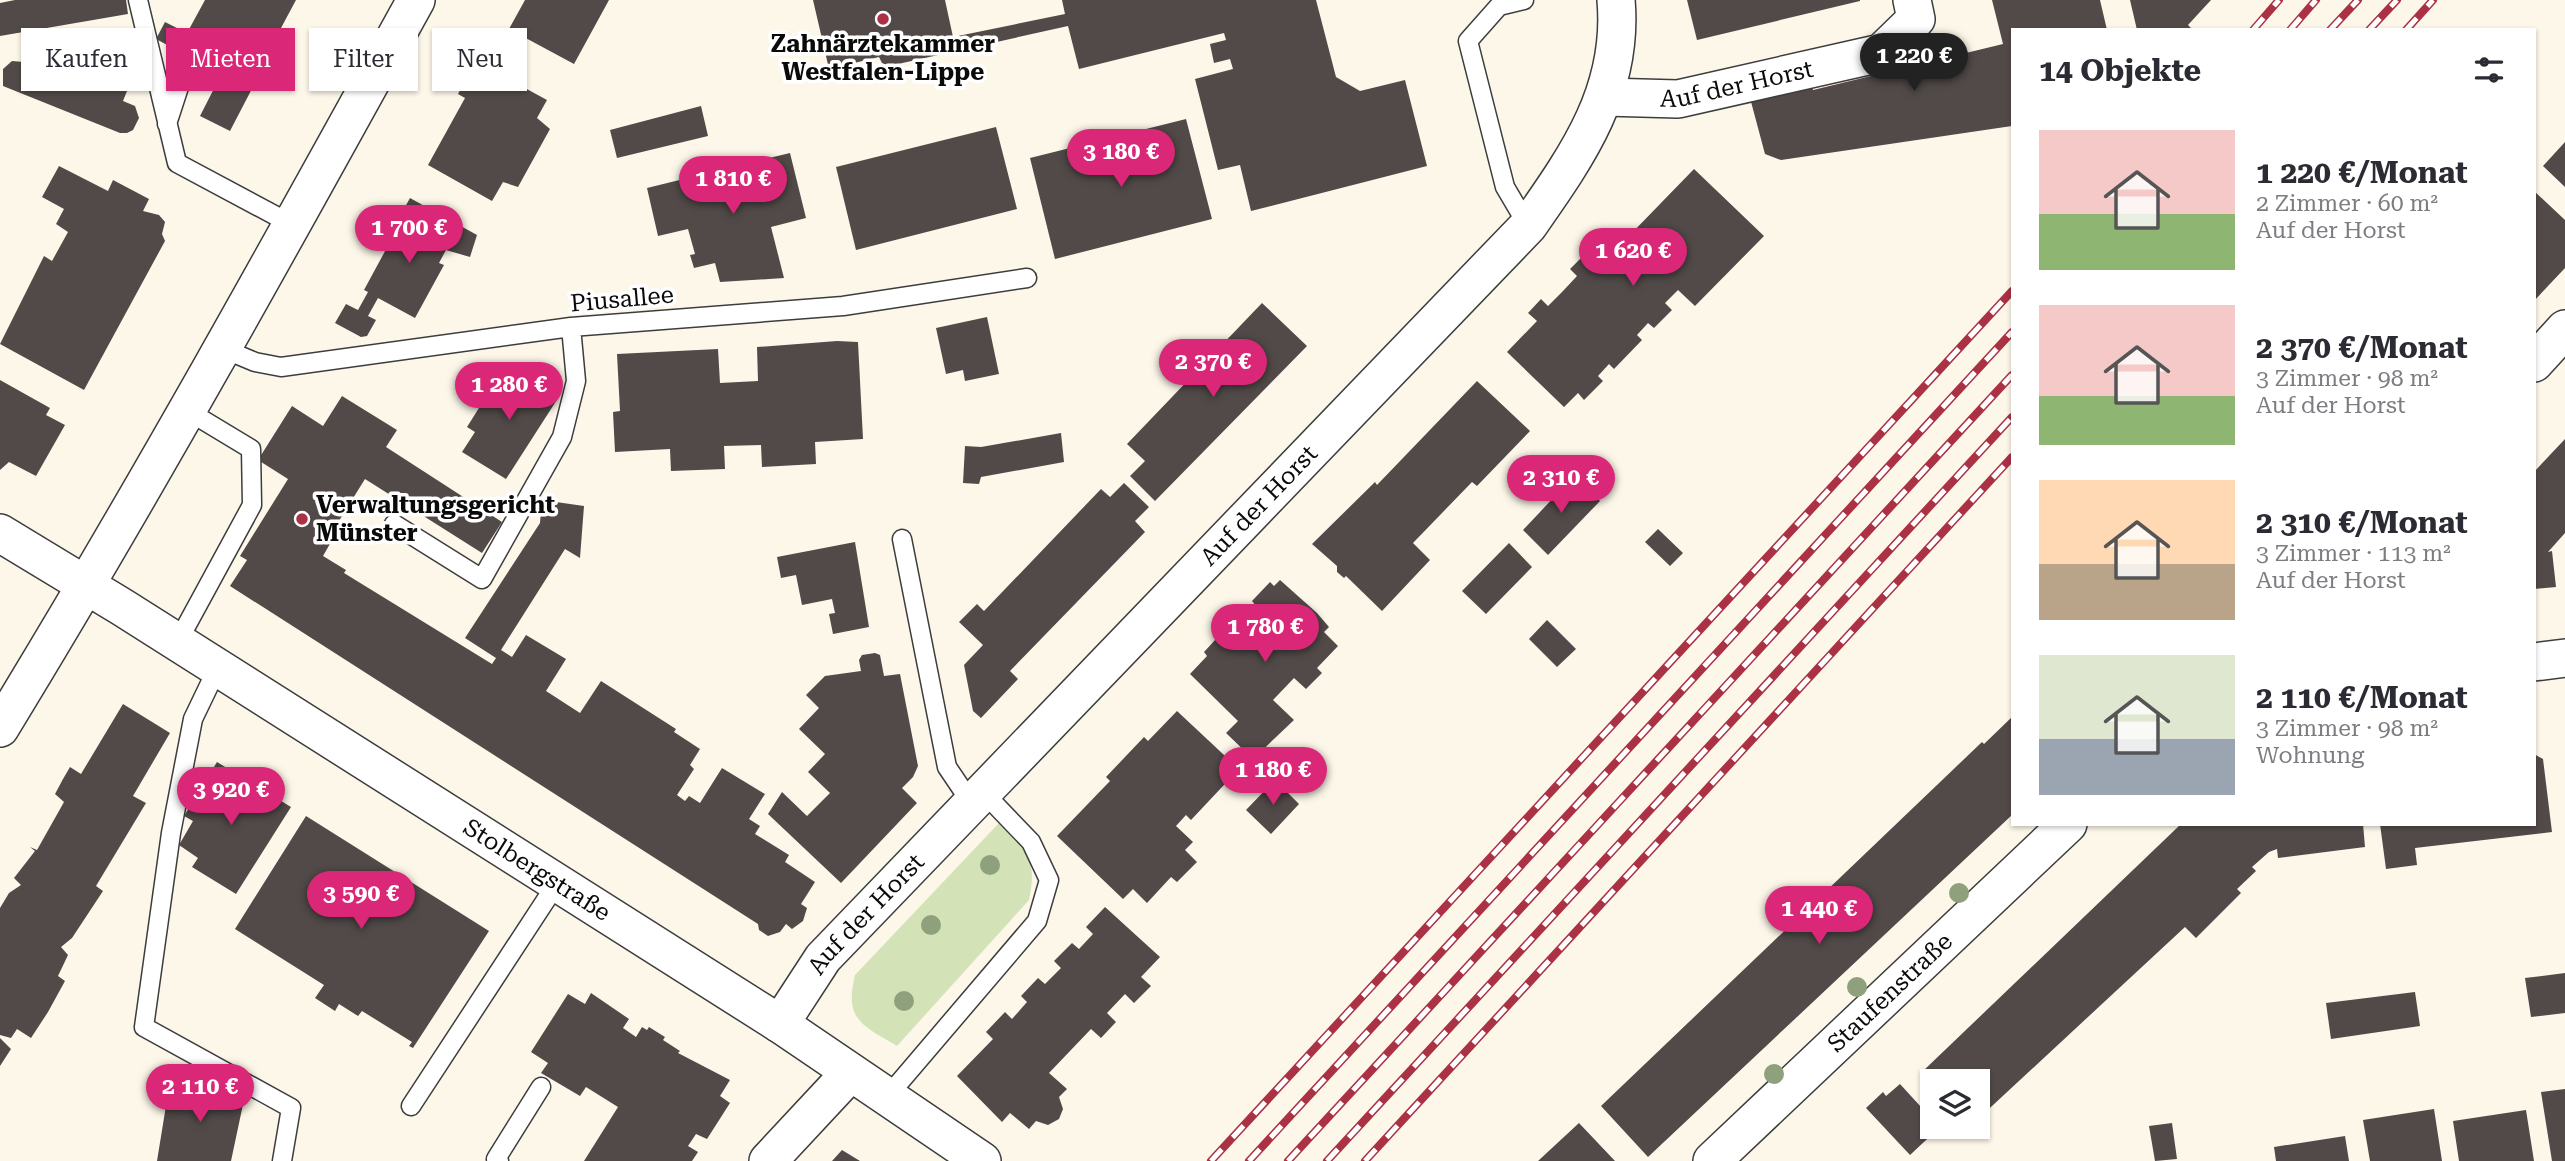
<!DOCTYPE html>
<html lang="de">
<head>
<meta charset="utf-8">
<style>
  :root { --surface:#fff; --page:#f2f2f3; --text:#2b2b33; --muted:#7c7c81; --accent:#db2777 }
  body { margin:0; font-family:"Roboto Serif",serif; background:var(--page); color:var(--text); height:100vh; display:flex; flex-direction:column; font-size:26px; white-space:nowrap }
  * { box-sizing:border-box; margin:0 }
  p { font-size:23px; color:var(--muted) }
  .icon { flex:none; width:38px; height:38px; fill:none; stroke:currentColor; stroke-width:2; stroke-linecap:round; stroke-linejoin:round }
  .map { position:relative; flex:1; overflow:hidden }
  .sheet { position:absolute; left:2011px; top:28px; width:525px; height:798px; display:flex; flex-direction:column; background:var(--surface); border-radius:0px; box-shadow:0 2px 5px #0004 }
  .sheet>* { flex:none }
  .hud { position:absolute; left:21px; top:28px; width:665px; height:63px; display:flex; gap:14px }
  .fabs { position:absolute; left:1920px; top:1069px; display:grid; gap:14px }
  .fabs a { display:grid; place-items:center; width:70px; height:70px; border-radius:0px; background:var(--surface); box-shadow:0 2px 5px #0004; font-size:35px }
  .price { position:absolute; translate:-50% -60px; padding:0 16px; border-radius:24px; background:var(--accent); color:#fff; font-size:23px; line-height:46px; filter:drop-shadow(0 2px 4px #0008) }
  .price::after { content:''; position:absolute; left:50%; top:42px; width:21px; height:16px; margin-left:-10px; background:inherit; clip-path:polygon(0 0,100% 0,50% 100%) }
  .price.on { background:#222; color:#fff }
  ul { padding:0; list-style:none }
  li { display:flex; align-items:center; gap:21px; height:175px; padding:0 28px }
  li span { display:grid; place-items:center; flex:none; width:196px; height:140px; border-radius:0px; color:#555 }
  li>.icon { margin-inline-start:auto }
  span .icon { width:84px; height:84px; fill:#fffc; stroke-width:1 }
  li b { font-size:30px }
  h2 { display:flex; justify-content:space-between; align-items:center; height:84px; padding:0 28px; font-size:30px }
  .tag { padding:0 24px; border-radius:0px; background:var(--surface); box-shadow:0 2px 5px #0004; font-size:24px; line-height:63px }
  .tag.on { background:var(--accent); color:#fff }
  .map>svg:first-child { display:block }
  .green { fill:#d3e3b7 }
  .building { fill:#514a48 }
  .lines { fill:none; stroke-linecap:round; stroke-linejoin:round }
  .service-casing { stroke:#3d3d3d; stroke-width:21 }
  .minor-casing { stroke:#3d3d3d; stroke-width:40 }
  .service { stroke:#fff; stroke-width:18 }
  .minor { stroke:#fff; stroke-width:37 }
  .rail-casing { stroke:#ab3145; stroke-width:8 }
  .rail { stroke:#fff; stroke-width:5; stroke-dasharray:16; stroke-linecap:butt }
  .tree { fill:#8ea17c }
  .poi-dot { fill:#ab3145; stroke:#fff; stroke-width:2.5 }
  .labels { text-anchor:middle; stroke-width:7; stroke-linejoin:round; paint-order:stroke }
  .poi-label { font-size:24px; font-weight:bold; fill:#0a0a0a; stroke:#fff }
  .street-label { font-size:24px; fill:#0a0a0a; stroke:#fff }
</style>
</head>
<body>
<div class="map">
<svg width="2565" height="1161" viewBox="0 0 2565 1161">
  <rect width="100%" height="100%" fill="#fdf7e9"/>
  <!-- green -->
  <path class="green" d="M999,823c27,29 39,35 30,77l-132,146c-35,-21 -53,-26 -42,-71z"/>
  <!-- building -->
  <path class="building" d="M15,0h111l2,14 -128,22v-33z
    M205,0h91l-38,71 -63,-33 -9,17 -30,-16 9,-17 22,11z
    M525,0h84l-35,64 -65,-35z
    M813,0h132l8,37 112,-23 -3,-14h254l20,77 24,14 45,-11 22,86 -176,45 -11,-46 -22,5 -23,-91 38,-10 -3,-10 -16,4 -4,-19 16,-4 -2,-7 -145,36 -11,-43 -179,40 -7,-3 -3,-6 -50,12z
    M1687,0h173v1l-163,39z
    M1992,0h108l7,30h-95v96l-231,34 -16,-6 -15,-56 61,-16 2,8 190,-46z
    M2130,0h81l-23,25 5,5h-56z
    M84,39l8,2 5,12 31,12 3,16 -8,20 12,5 4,12 -6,12 -6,3h-7l-117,-47v-17l9,-8 12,1 6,-12 40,-8 7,3z
    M226,65l30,16 -26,50 -30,-15z
    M483,65l64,35 -10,18 13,11 -32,58 -15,-5 -11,19 -64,-36 37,-67 -7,-4 11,-21 7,4z
    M701,106l7,30 -91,22 -7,-28z
    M1186,119l26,100 -157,40 -25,-101z
    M996,127l21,82 -161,41 -20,-83z
    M2565,142v45l-22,-21z
    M790,153l16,65 -35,9 13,51 -64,4 -5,-19 -21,5 -4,-13 5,-1 -7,-25 -30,7 -11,-48z
    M59,166l49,25 5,-11 36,19 -6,12 16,4 6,7 -3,12 3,7 -81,149 -84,-46 44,-88 8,5 16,-29 -12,-8 8,-15 -22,-12z
    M1694,169l70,67 -69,70 -17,-16 -13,13 7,7 -18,18 -6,-5 -11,12 5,5 -28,29 -5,-5 -11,12 5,5 -19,19 -6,-7 -14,14 -57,-55 30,-31 -9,-8 13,-14 7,7 15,-15 14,-15 -7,-7 13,-13 9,9 30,-31 5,4z
    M2534,191l31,29v48l-31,33z
    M410,198l67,37 -7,22 -24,-7 -7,13 5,2 -29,53 -37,-20 -10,18 8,4 -9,16 -6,1 -26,-14 11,-19 12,6 10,-18 -4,-2 33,-61 -3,-2z
    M1262,303l45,43 -152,155 -25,-25 15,-15 -18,-17z
    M987,317l12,57 -34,7 -2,-11 -17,4 -10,-46z
    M837,341l21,1 5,97 -48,3 1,22 -54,3 -1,-22 -37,1 1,23 -54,2 -1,-22 -55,3 -2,-40 7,-1 -3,-57 101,-5 2,34 38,-2 -1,-34z
    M516,367l44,28 -54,84 -44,-27 13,-20 -8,-5 29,-46 8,5z
    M0,380l50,28 -4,7 19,10 -29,51 -27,-14 -9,8z
    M1477,381l53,50 -53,55 -5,-4 -59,61 17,17 -48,51 -36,-35 -2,2 -7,-6v-6l-25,-22 63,-62 2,3z
    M342,396l55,34 -11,17 116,75 -20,31 -117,-74 -38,61 4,2 -8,14 23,14 -2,3 148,91 4,-6 -31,-20 75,-115 2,-23 42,6 -4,52 -15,-9 -64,101 11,7 14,-22 40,24 -20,32 34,22 21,-32 75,48 -2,3 26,17 -10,16 4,4 -17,26 8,6 4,-5 11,7 22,-35 43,26 -16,25 11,7 -5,8 34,21 -4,7 30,20 -14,22 6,4 -4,13 -11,8 -6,-5 -6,8 -12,4 -9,-6 -1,-6 -528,-338 17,-26 -7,-4 48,-77 -30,-19 34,-54 31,20z
    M1061,433l3,29 -83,15 -2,7 -16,-1 2,-37 16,1z
    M2565,439v94l-17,19 4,-1 4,36 -22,2v-117z
    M1574,476l26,25 -52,54 -25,-25z
    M1124,483l25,24 -14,14 10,11 -135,139 8,8 -37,39 -8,-7 -9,-46 19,-20 -24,-23 18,-18 7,7 117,-122 9,8z
    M1658,529l25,24 -13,13 -25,-24z
    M855,542l14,85 -36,7 -4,-20 6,-1 -3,-14 -30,6 -6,-30 -15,3 -4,-21z
    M1509,543l23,24 -46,47 -24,-23z
    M1280,580l37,33 12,14 -5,5 14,14 -21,22 5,5 -16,16 -12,-11 -21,22 21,20 -41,39 -27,-26 12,-12 -48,-47 17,-18 -3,-4 12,-13 4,4 36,-37 -4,-5 18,-19 4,4z
    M1547,620l29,29 -19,18 -28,-28z
    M875,653l5,2 4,21 16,-2 18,92 -5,11 -11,11 15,15 -76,80 -73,-69 14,-22 25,24 23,-23 -22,-21 17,-18 -26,-25 20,-21 -13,-13 19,-19 36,-5 -2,-11 3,-5z
    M123,704l47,29 -37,63 13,7 -50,83 7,5 -31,47 -11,9 7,8 -10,21 7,5 -17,31 -17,26 -14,-9 -6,9 -11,-3v-127l9,-15 12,-8 -7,-7 21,-27 -5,-4 7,3 27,-48 -9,-8 8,-15 7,-12 11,7z
    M1177,711l62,58 -48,51 -5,-5 -10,11 17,16 -8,8 12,12 -20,20 -6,-5 -24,26 -14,-14 -10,10 -66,-63 53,-55 -4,-4 38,-40 4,4z
    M2012,717v98l-364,342 -47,-51 381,-364 2,2z
    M2534,754l9,5 9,73 -137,16 2,17 -31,4 -6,-45h154z
    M217,762l74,45 -55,87 -44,-27 6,-9 -19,-13 14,-24 -9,-5z
    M1275,780l24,24 -28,30 -25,-24z
    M306,816l183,115 -76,117 -4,-2 3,-4 -50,-31 -4,5 -19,-12 -4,7 -20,-13 9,-13 -89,-56z
    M2181,824h182l2,23 -87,11 -1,-9 -8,3 -17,15 4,4 -19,18 4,4 -45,45 -11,-11 -207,192v-37h-48l-8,-10z
    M1105,907l55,50 -19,20 10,9 -17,17 -9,-9 -18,19 9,9 -15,16 -10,-9 -42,44 18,16 -8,8 4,12 -4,10 -11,6 -12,-4 -7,8 -19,-16 -8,9 -45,-46 36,-37 -7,-7 19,-20 7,7 15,-17 -6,-6 17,-18 7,6 16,-16 -7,-7 18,-18 7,6 14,-15 -7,-7z
    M2565,973v40l-34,4 -6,-39z
    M2415,992l5,34 -89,13 -5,-36z
    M591,993l38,26 -6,9 13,9 6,-10 5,3 2,-3 16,10 -2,3 17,11 -2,2 52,27 -10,16 10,7 -23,36 -11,-5 -8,12 10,6 -6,9h-108l34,-54 -32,-20 -6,9 -39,-23 7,-10 -17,-11 37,-58 17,10z
    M0,1038l11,11 -11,17z
    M170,1081l75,14 -14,66h-74z
    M1900,1084l32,35v8h8l-30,28 -44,-47 17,-16 3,4z
    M2565,1089v72h-13l-11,-69z
    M2434,1109l8,52h-72l-7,-41z
    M2526,1110l8,51h-75l-6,-40z
    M1579,1123l36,38h-77z
    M2172,1123l5,36 -22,2 -6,-35z
    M2345,1136l4,25h-73l-2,-14z
    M842,1150l18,11h-28z"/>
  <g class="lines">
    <!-- service casing -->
    <g class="service-casing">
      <path id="service" d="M138,0l39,163 116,62
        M1524,0l-25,6 -31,35 37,146 23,39
        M167,124l28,-86
        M224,349l31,13 26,5 290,-40 272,-21 184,-28
        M394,524l88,55 80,-142 14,-56 -5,-54
        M902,539l45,228 25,37
        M177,643l75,-138 -1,-56 -63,-38
        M217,669l-24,50 -22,114 -27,194 147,81 -9,53
        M887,1097l150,-176 12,-41 -18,-38 -48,-50
        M411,1106l146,-223
        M499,1161l-3,-2 45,-72"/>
    </g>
    <!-- minor casing -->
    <g class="minor-casing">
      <g id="minor">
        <path id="s1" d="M1605,97l73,2 203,-46 35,-34 -4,-19"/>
        <path d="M2534,363l31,-34"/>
        <path id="s2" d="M0,533l122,74 658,417 202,137"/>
        <path d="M2534,662l31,-4"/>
        <path d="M0,728c146,-239 281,-483 416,-728"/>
        <path id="s3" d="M780,1024l43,-66 705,-732c49,-70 96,-135 88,-226"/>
        <path d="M768,1161l82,-88"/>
        <path id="s4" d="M1712,1161l356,-337"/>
      </g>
    </g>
    <!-- service -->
    <use href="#service" class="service"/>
    <!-- minor -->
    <use href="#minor" class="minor"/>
    <!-- rail casing -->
    <g class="rail-casing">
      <path id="rail" d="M2253,30l26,-30
        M2290,30l26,-30
        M2330,30l28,-30
        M2369,30l28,-30
        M2406,30l27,-30
        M1211,1161l801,-870
        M1249,1161l763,-829
        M1288,1161l724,-786
        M1327,1161l685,-744
        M1365,1161l647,-704"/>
    </g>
    <!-- rail -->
    <use href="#rail" class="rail"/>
  </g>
  <!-- trees -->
  <g class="tree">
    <circle cx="990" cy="865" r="10"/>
    <circle cx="1959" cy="893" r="10"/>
    <circle cx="931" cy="925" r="10"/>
    <circle cx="1857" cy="987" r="10"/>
    <circle cx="904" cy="1001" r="10"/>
    <circle cx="1774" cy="1074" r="10"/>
  </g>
  <!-- markers -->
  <g class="poi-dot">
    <circle cx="883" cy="19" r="7"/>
    <circle cx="302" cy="519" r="7"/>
  </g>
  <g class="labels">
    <!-- poi labels -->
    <g class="poi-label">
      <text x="883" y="52">Zahnärztekammer<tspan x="883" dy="28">Westfalen-Lippe</tspan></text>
      <text x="316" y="513" text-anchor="start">Verwaltungsgericht<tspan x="316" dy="28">Münster</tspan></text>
    </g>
    <!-- street labels -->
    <g class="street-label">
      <text dy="8" stroke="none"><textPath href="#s1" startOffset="133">Auf der Horst</textPath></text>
      <text transform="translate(622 299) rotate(-5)" y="8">Piusallee</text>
      <text dy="8" stroke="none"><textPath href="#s3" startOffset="707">Auf der Horst</textPath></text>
      <text dy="8" stroke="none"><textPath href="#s2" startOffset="634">Stolbergstraße</textPath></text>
      <text dy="8" stroke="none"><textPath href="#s3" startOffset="140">Auf der Horst</textPath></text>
      <text dy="8" stroke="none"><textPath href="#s4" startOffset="245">Staufenstraße</textPath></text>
    </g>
  </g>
</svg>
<div class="fabs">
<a><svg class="icon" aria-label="layers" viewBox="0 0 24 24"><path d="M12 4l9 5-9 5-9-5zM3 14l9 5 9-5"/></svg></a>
</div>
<b class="price on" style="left:1914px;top:93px">1 220 €</b>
<b class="price" style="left:1121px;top:189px">3 180 €</b>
<b class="price" style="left:733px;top:216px">1 810 €</b>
<b class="price" style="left:409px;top:265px">1 700 €</b>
<b class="price" style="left:1633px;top:288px">1 620 €</b>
<b class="price" style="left:1213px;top:399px">2 370 €</b>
<b class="price" style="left:509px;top:422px">1 280 €</b>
<b class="price" style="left:1561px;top:515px">2 310 €</b>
<b class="price" style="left:1265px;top:664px">1 780 €</b>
<b class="price" style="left:1273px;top:807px">1 180 €</b>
<b class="price" style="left:231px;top:827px">3 920 €</b>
<b class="price" style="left:361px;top:931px">3 590 €</b>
<b class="price" style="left:1819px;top:946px">1 440 €</b>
<b class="price" style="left:200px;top:1124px">2 110 €</b>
<div class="hud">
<a class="tag">Kaufen</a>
<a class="tag on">Mieten</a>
<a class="tag">Filter</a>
<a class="tag">Neu</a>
</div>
<section class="sheet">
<h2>14 Objekte<svg class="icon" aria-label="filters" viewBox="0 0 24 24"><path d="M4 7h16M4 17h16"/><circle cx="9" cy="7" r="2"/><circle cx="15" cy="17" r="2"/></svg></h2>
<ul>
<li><span style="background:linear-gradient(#f6c9c9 60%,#8fb573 0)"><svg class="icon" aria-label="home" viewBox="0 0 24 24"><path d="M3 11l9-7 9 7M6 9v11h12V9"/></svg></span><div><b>1 220 €/Monat</b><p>2 Zimmer · 60 m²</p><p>Auf der Horst</p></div></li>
<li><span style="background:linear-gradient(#f6c9c9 65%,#8fb573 0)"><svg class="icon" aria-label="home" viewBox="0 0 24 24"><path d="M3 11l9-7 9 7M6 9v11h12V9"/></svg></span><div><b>2 370 €/Monat</b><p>3 Zimmer · 98 m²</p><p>Auf der Horst</p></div></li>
<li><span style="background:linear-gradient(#ffd9b3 60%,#b9a48a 0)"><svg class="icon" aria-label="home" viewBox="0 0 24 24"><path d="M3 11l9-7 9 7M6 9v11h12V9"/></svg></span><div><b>2 310 €/Monat</b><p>3 Zimmer · 113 m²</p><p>Auf der Horst</p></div></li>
<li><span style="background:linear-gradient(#dfe7d0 60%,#9aa5b1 0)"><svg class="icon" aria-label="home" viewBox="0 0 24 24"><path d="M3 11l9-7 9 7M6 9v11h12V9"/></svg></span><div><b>2 110 €/Monat</b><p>3 Zimmer · 98 m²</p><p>Wohnung</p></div></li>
</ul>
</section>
</div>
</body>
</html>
